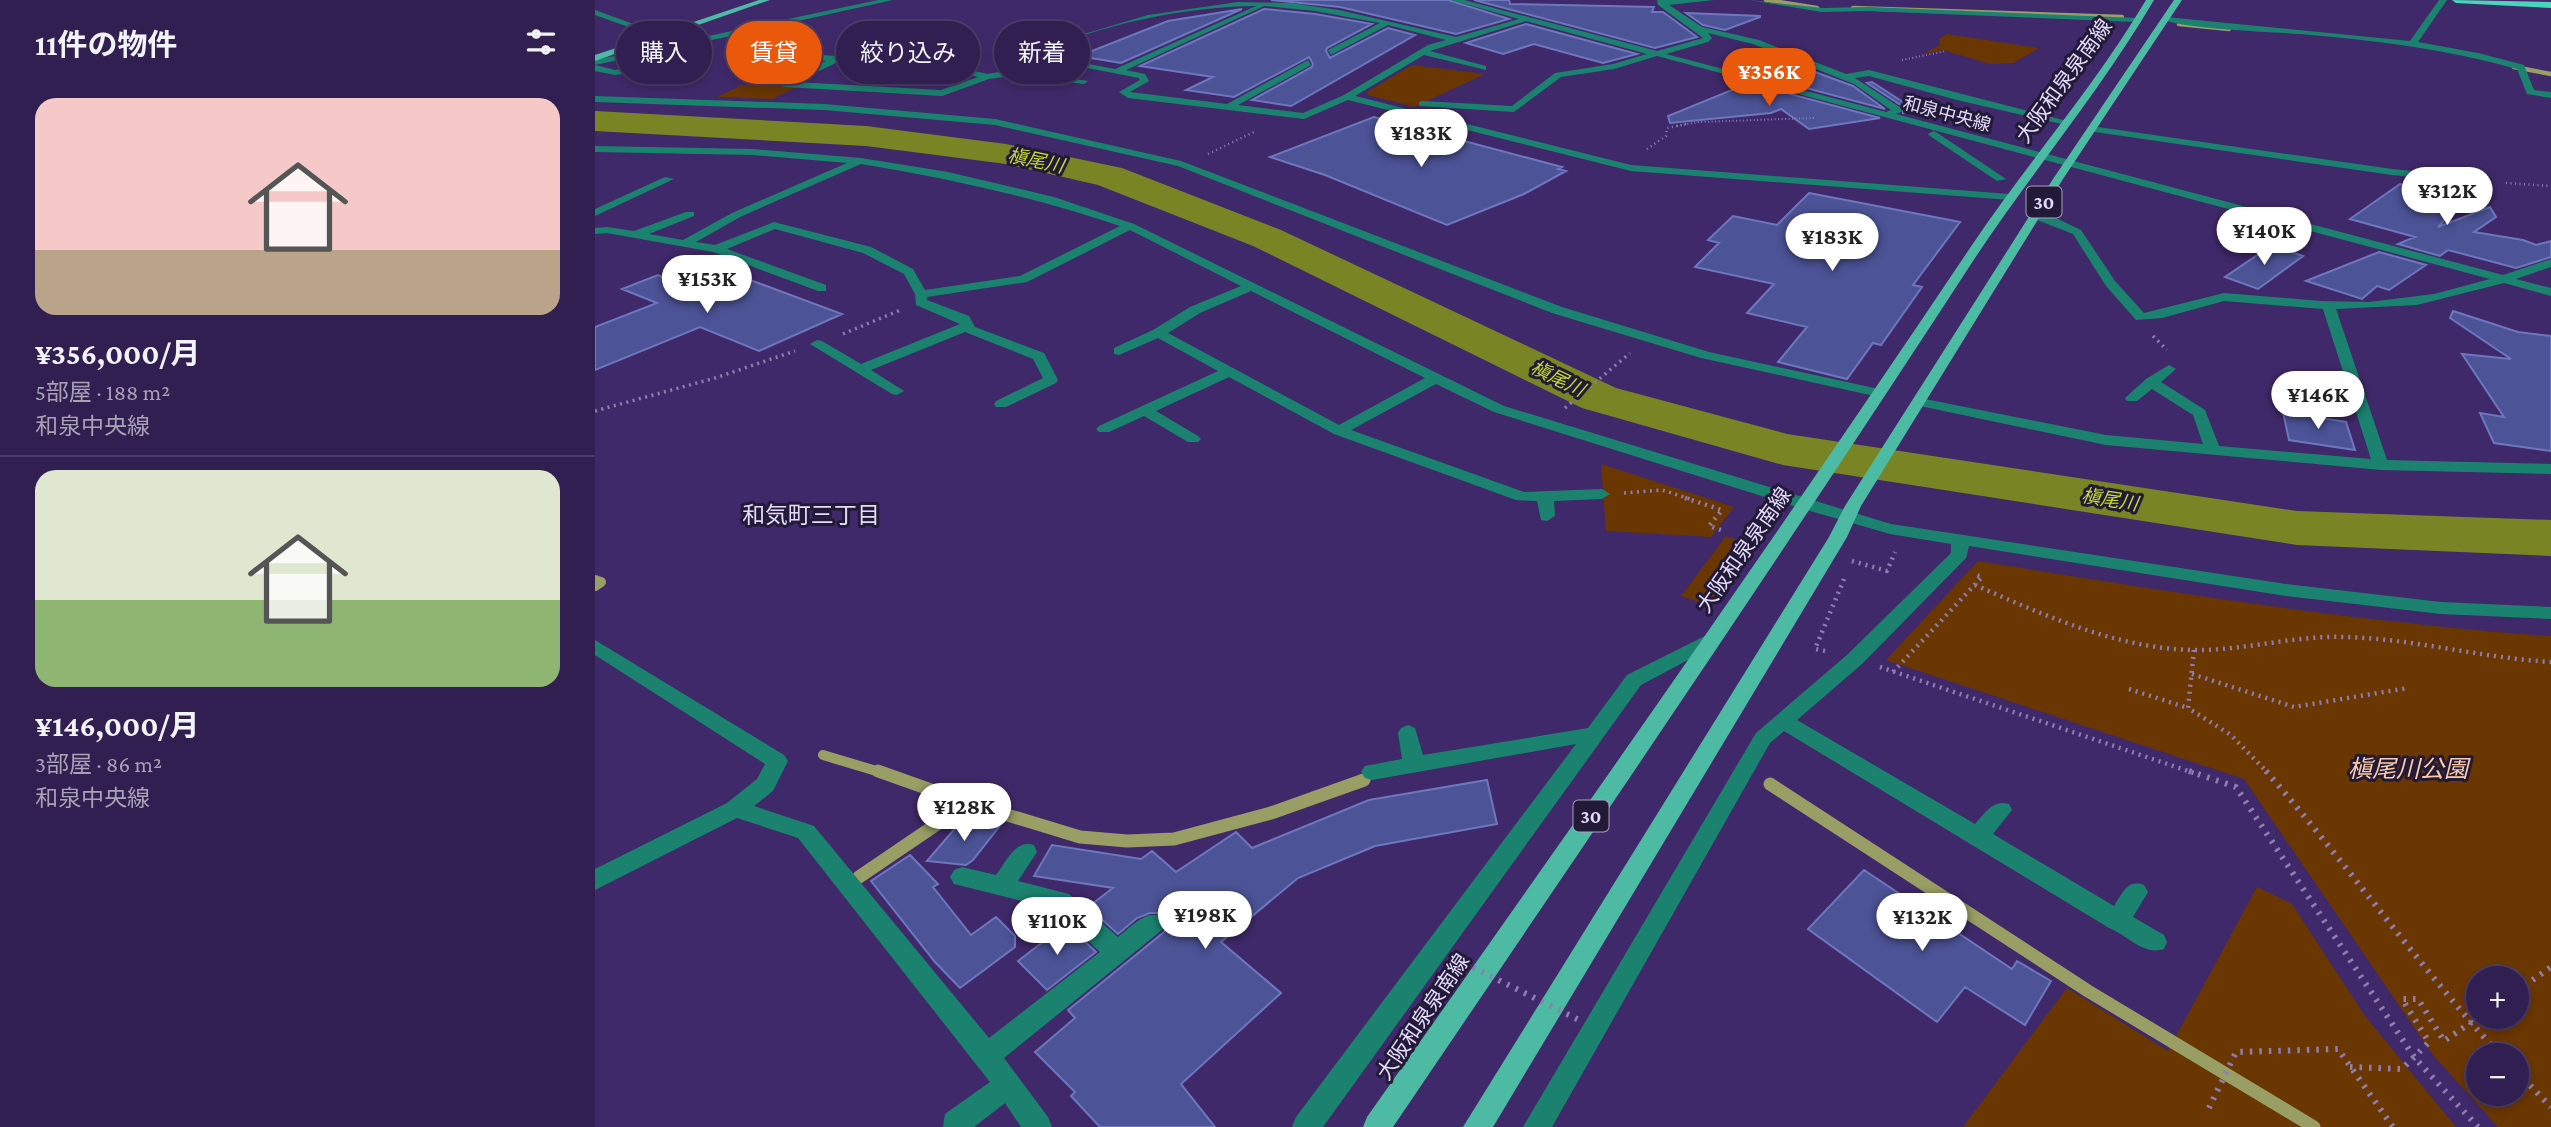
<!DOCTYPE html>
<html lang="ja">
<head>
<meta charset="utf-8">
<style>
  :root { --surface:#301f50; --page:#3c2c5a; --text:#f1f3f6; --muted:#a8a2b7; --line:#4b3d67; --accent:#ea580c }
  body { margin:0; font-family:"Crimson Pro","Noto Sans JP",serif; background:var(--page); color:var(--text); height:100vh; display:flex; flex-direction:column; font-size:26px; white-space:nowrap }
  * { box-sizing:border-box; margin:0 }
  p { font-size:23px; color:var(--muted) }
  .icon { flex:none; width:38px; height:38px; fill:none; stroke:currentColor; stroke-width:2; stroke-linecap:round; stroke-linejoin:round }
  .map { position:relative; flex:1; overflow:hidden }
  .sheet { display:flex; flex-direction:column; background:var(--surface); width:595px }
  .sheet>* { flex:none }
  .top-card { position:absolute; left:21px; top:21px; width:665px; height:63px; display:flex; gap:14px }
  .fabs { position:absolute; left:1871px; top:966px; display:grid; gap:14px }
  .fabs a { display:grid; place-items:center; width:63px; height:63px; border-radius:50%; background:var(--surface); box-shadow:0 4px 10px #0003,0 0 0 2px var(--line); font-size:35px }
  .price { position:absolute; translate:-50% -60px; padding:0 16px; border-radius:24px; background:#fff; color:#222; font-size:23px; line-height:46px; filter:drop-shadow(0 2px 4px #0008) }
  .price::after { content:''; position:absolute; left:50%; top:42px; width:21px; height:16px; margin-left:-10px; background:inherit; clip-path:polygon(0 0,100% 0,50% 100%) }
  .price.selected { background:var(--accent); color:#fff }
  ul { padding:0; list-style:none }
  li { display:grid; align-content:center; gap:14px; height:371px; padding:0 35px }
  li+li { border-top:2px solid var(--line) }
  li span { display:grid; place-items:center; height:217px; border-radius:21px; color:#555 }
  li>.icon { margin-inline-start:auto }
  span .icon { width:126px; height:126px; fill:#fffc; stroke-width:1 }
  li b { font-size:30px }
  h2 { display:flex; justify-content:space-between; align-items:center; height:84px; padding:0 35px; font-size:30px }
  .pill { padding:0 24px; border-radius:32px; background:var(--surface); box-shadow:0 4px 10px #0003,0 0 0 2px var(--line); font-size:24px; line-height:63px }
  .pill.selected { background:var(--accent); color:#fff }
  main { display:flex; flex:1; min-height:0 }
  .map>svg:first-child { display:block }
  .green { fill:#6a3602; fill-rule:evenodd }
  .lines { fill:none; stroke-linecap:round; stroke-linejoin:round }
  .stream-far2 { stroke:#989e64; stroke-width:4.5 }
  .stream-far1 { stroke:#989e64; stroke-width:10 }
  .stream { stroke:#989e64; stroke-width:13 }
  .river { fill:#798524; fill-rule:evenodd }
  .building { fill:#4c5396; stroke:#6e77be; stroke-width:2 }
  .path-far4 { stroke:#8f7fb0; stroke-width:2; stroke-dasharray:1 2.5; stroke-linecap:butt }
  .path-far3 { stroke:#8f7fb0; stroke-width:2.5; stroke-dasharray:1 3.5; stroke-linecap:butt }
  .path-far2 { stroke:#8f7fb0; stroke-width:3.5; stroke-dasharray:2 4.5; stroke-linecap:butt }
  .path-far1 { stroke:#8f7fb0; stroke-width:4.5; stroke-dasharray:2 5; stroke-linecap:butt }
  .path { stroke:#8f7fb0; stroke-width:6; stroke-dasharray:2.5 7; stroke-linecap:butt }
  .minor { fill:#1b826f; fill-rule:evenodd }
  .major { fill:#4dbba4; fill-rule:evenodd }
  .highway { fill:#49d5b9; fill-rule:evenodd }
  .path-bridge { stroke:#8f7fb0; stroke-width:6; stroke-dasharray:2.5 7; stroke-linecap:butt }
  .labels { text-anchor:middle; stroke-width:6; stroke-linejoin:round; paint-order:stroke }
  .far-street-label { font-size:18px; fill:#e2daf9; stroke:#231a37 }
  .far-water-label { font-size:19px; font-style:italic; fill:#c5da33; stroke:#231a37 }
  .shield { fill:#231a37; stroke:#a9a0bf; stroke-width:2 }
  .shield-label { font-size:19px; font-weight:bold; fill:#e2daf9 }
  .street-label { font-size:21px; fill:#e2daf9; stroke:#231a37 }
  .neighbourhood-label { font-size:23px; fill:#e2daf9; stroke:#231a37 }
  .near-park-label { font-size:24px; font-style:italic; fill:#fbcba8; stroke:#231a37 }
</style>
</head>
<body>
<main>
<section class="sheet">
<h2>11件の物件<svg class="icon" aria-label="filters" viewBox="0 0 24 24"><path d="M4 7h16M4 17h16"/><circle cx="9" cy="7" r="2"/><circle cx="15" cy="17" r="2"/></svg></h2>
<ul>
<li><span style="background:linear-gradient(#f6c9c9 70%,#b9a48a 0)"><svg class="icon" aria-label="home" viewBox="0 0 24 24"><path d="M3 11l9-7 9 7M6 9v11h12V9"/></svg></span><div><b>¥356,000/月</b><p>5部屋 · 188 m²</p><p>和泉中央線</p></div></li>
<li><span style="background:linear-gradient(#dfe7d0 60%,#8fb573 0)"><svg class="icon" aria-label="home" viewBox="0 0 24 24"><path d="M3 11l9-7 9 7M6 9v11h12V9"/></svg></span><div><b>¥146,000/月</b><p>3部屋 · 86 m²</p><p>和泉中央線</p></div></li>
</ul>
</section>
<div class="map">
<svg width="1956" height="1127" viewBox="0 0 1956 1127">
  <rect width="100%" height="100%" fill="#40296a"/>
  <!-- green -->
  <path class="green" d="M1352,34l92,14 -26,15 -23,1 -47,-14 -20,4 17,-9 -1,-6z
    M817,65l73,9 -71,33 -46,-12 -1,-3z
    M147,85l55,2 -25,12 -55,-2z
    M1006,464l133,43 -23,30 -105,-6z
    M1131,536l29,10 -43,60 -31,-10z
    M1383,561c191,31 381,62 573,75v491h-53l-65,-72 -189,-276 -358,-119zM1883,978h39v39h-39zM1883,1055h39v39h-39z
    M1662,887l35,17 73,112 91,111h-493l104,-139 101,63z"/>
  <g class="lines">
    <!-- stream-far2 -->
    <path class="stream-far2" d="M1171,0l51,8
      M1258,8l269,9
      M1584,24l50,5
      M1919,67l37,7"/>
    <!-- stream-far1 -->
    <path class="stream-far1" d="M0,580l6,2 -6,4
      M228,755l60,18"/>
    <!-- stream -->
    <path class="stream" d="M283,771l90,32 112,34 47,4 47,-2 97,-26 93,-33
      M1175,784l318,207 226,136
      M264,877l109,-74"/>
    <!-- river -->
    <path class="river" d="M0,111l271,15 140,18 116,24 159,62 335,158 171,46 510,77 254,9v36l-254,-11 -514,-80 -201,-57 -329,-162 -155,-61 -92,-21 -140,-18 -271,-15z"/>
  </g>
  <!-- building -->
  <path class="building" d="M676,0h177l61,19 -53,15 -116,-27z
    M879,0h35l1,4 144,3 -2,5h11l34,25 -42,11z
    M647,9l-121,54 -42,-7 89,-35z
    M669,9l51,5 57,10 -45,24 -1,3 4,7 58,-30 27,7 -124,71 -39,-6 60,-33 1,-3 -4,-7 -75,40 -48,-7 27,-13 -73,-11z
    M1091,13l74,3v1l-35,13 -22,-5z
    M931,24l111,30 -34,9 -69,-19 -31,10 -37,-11z
    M1201,65l57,21 32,23 -120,-32z
    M1277,82l48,31h-17l-1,-7 -35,-23z
    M1154,83l131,35 -71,11 -28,-20 -10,4 -101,10 -2,-7z
    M779,117l188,50 -4,2 8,2 -42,23 -77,31 -122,-50 -55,-18z
    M1805,184l25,6 8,-4 35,8 -30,33 52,-20 6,10 -22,15 49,8 13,5 15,-4v16l-35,11 -68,-18 -8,6 -42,-12 17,-7 -65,-18z
    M1214,193l151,29 -47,63 9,2 -41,58 -8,-2 -26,36 -69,-17 29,-35 -60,-14 27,-29 -79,-17 24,-24 -11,-3 25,-24 44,9z
    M1677,245l31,11 -45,33 -33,-12z
    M1784,252l47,13 -37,25 -12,-4 -15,13 -56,-18z
    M120,267l127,47 -83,37 -59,-24 -105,43v-43l62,-24 -35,-14 36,-14 18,7z
    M1858,311l65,21 33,4v115l-57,-8 -14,-30 24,4 -42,-63 49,5 -61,-41z
    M1688,412l63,10 9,28 -66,-10z
    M892,780l10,44 -122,22 -77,32 -77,64 60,51 -100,91 34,43h-115l-29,-31 4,-4 -40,-40 40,-34 -7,-8 96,-78 4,-8 -5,-11h-13l-13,5 -19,16 -30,-27 25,-19 -79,-12 18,-31 89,14 11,-8 24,21 60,-40 16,16 117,-48z
    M368,819l36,8 -26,33 -7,5 -39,-4z
    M315,855l28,29 -5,3 38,48 25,-18 19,19v11l-55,41 -25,-26 -64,-81z
    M1269,870l148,99 5,-8 34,20 -26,44 -60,-38 -28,35 -129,-93z
    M471,924l30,28 -49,38 -29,-29z"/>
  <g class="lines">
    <!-- path-far4 -->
    <path class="path-far4" d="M1307,60l44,-9
      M1082,126l22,-4 115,-4"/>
    <!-- path-far3 -->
    <path class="path-far3" d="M1052,149l19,-13 1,-8 20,-4
      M613,154l48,-23
      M1911,183l45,3"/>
    <!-- path-far2 -->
    <path class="path-far2" d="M248,334l60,-25
      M1558,336l14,14
      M970,408l65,-55
      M0,411l120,-33 80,-27
      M1029,493l38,-3 28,9"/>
    <!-- path-far1 -->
    <path class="path-far1" d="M1090,498l37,12 -13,16 12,4
      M1257,561l35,10 8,-19
      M1380,585c69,30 140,63 217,65 52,1 102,-15 154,-13 69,2 136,21 205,25
      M1599,650l-6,58 43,27 37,38
      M1230,651l-10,-2 29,-70
      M1285,667l314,106
      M1298,672l89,-95 -9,-3
      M1597,674l102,33 114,-19
      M1534,689l59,19"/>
    <!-- path -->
    <path class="path" d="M1594,771l47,16 178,270 64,70
      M1671,771c81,93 151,193 234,284
      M1922,991l34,-24
      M1755,1067l52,2 27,-27 -27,-43h16l26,42 35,-24
      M1922,1072l34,35
      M1614,1108l27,-56 102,-3 55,78"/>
    <!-- minor -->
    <path class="minor" d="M283,0h15l-144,32 70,23 114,6 54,13 24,-4 77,11 -4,3 -73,-8 -22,3 -47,17 -157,-9 -3,-1v-4l44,-21 -11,-1 -75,-26 -145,31 20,5 34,-5 16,8v4l-17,-6 -33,4 -20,-4v-11zM243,62l95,5 45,10 -37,13 -145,-8z
      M856,0h13l193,51 46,-13 -45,-33 -1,-5h57l-45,5 33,22 57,13 87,34 23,-4 202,52 -5,3 -109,-25 -88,-24 -14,2 46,30v4l-5,2 607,161 48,-16v8l-35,12 35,9v8l-47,-13 -87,22 -81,4 51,151 164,4v10l-170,-4 -275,-25 -186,-39 -7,-4 7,-4 186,37 97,9 -10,-29 -41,-26 -15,12h-10l-2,-3 21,-19 23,-14 7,4 -15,13 44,28 14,36 152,13 -48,-150 -99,-8 -62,17 -26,2 -30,-34 -33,-52 -41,-16v-4l26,5 23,11 34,51 29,32 80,-20 97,8 48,1 65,-8 56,-15 -833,-223 -43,13 -53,8 -47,35 -95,-6v-4l3,-1 90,5 43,-33 58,-9 34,-10 -121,-33 -96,30 56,15v4l-62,-15 -69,41 276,69 379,29 5,3 -5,3 -379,-29 -283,-71 -44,19 -176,-21 -9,-6 21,-12 -1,-2 -113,-22 4,-6 118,-35 90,-13 53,1 48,7 117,27 63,-18zM661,6l-141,63 -80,-15c67,-30 148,-47 221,-48zM669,6l51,5 65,12 -52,27 3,5 57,-30 58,15 -18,5 -84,50 -41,18 -65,-8 73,-40 -3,-5 -81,44 -97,-12 19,-11 -4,-7 -19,-4zM1113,33l45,11 101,40 37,26 -5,2 -220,-58 42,-12 4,-4z
      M1154,0l73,8 47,-1 268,11 4,2 -4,2 -268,-11 -47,1z
      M1844,0h8l-29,42 60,11 46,12 10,25 17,2v6l-24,-4 -10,-25c-71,-20 -143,-29 -217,-35 -27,-2 -119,-5 -138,-15l4,-2 244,24z
      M0,10l71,26 -7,2 -64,-23z
      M0,96l229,8 171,15 186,42 381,146 147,45 170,37 7,4 -7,4 -178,-39 -149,-45 -374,-147 -183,-41 -171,-15 -229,-8z
      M1496,126l301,43 94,9 5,3 -5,3 -94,-9 -304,-44v-4z
      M1338,131l3,1 70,47 -9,2 -67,-45 -2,-2z
      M0,146l158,3 108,9 87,14 106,25 80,27 370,182 387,118 395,60 155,18 110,5v12l-110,-5 -155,-18 -317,-50 -3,12 -104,106 -65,56 178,104c10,-11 18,-25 34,-20l3,6 -19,24 121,72c9,-13 13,-27 30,-21l4,7 -15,25 31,18 3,7 -3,7c-20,7 -37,-14 -55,-21l-325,-197 -14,12 -218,384h-29l233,-394 92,-79 103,-101v-9l-61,-10 -90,-26 -306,-96 -58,-28 -85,46 173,62 78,-3 8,5 -8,5 -48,2 1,15 -8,5 -6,-1 -4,-19 -21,-1 -182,-66 -105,-57 -73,34 42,25 3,3 -3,3h-10l-44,-26 -35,16h-10l-3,-3 3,-3 119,-55 -60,-33 -39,17 -5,-1v-6l39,-18 37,-23 51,-21 -111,-56 -103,52 -100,15v3l42,16 6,11 69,26 14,27 -2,3 -50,24h-10l-2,-3 2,-3 47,-23 -10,-19 -68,-27 -94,38 33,21 -7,4 -5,-1 -82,-50 7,-4 5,1 39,23 99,-40 -44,-19 -1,-11 -11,-20 -41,-21 -88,-24 -48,20 99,36v6h-8l-105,-39 -106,-19 -12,1v-6l12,-1 27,4 52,-19h8v4l-45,18 34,6 49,-27 115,-50 -94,-8 -158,-3zM266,164c91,15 172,33 259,62l-100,50 -95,14 -12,-21 -42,-22 -97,-25 -59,23 -19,-3 44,-25zM656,291l174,87 -86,47 -171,-92 32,-20z
      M70,177l9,2 -79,37v-7z
      M1118,632l7,1 2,5 -2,5 -79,42 -318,442h-31l4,-10 280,-373 -204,36 -7,-2 -4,-6 4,-6 37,-7 -4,-26 3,-5 7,-3 7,3 8,27 165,-27 39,-53z
      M0,640l189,115 4,6 -15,30 -19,15 60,20 175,212 111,-86 -46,-43 -100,-25 -4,-7 4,-7 8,-3 34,8c10,-13 19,-36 38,-30l3,7 -19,29 51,13 49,43c13,-10 27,-27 44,-21l4,7 -4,7 -158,128 44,59 4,10h-31l-16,-24 -31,24h-31l2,-13 45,-32 -192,-244 -61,-20 -142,72v-21l132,-66 30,-24 8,-15 -170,-109z"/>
    <!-- major -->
    <path class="major" d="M164,0h11l-175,61v-6z
      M1551,0h8c-53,90 -121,171 -179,258 -190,292 -386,580 -582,869h-30l4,-10c204,-289 408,-578 605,-872 56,-83 123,-159 174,-245z
      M1579,0h8l-119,179 -202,327 -14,31 -354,590h-30l366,-590 16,-31 208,-327z"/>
    <!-- highway -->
    <path class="highway" d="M1857,0l99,2v6l-95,-5z"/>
    <!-- path-bridge -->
    <path class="path-bridge" d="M861,959l123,61"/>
  </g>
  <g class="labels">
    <!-- far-street labels -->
    <g class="far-street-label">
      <text transform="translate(1352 114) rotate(15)" y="6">和泉中央線</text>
    </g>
    <!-- far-water labels -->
    <g class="far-water-label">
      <text transform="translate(441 160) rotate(12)" y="7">槇尾川</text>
      <text transform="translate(963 378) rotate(26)" y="7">槇尾川</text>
      <text transform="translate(1515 499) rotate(9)" y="7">槇尾川</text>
    </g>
    <!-- shield labels -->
    <g class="shield">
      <rect x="1431.5" y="186.5" width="35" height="31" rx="5"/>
      <rect x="978.5" y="800.5" width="35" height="31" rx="5"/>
    </g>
    <g class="shield-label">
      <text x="1449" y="209">30</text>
      <text x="996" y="823">30</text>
    </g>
    <!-- street labels -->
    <g class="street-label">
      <text transform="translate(1469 81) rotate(-54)" y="7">大阪和泉泉南線</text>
      <text transform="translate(1149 550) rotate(-55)" y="7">大阪和泉泉南線</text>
      <text transform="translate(828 1017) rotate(-56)" y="7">大阪和泉泉南線</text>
    </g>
    <!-- neighbourhood labels -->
    <g class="neighbourhood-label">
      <text x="216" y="523">和気町三丁目</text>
    </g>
    <!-- near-park labels -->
    <g class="near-park-label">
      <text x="1813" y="777">槇尾川公園</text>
    </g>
  </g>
</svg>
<div class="fabs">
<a>+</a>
<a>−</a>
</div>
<b class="price selected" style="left:1174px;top:108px">¥356K</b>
<b class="price" style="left:826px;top:169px">¥183K</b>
<b class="price" style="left:1852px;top:227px">¥312K</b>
<b class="price" style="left:1669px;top:267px">¥140K</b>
<b class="price" style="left:1237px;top:273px">¥183K</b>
<b class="price" style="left:112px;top:315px">¥153K</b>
<b class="price" style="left:1723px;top:431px">¥146K</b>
<b class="price" style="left:369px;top:843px">¥128K</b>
<b class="price" style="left:610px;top:951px">¥198K</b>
<b class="price" style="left:1327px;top:953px">¥132K</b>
<b class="price" style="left:462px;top:957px">¥110K</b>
<div class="top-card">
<a class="pill">購入</a>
<a class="pill selected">賃貸</a>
<a class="pill">絞り込み</a>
<a class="pill">新着</a>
</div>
</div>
</main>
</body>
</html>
